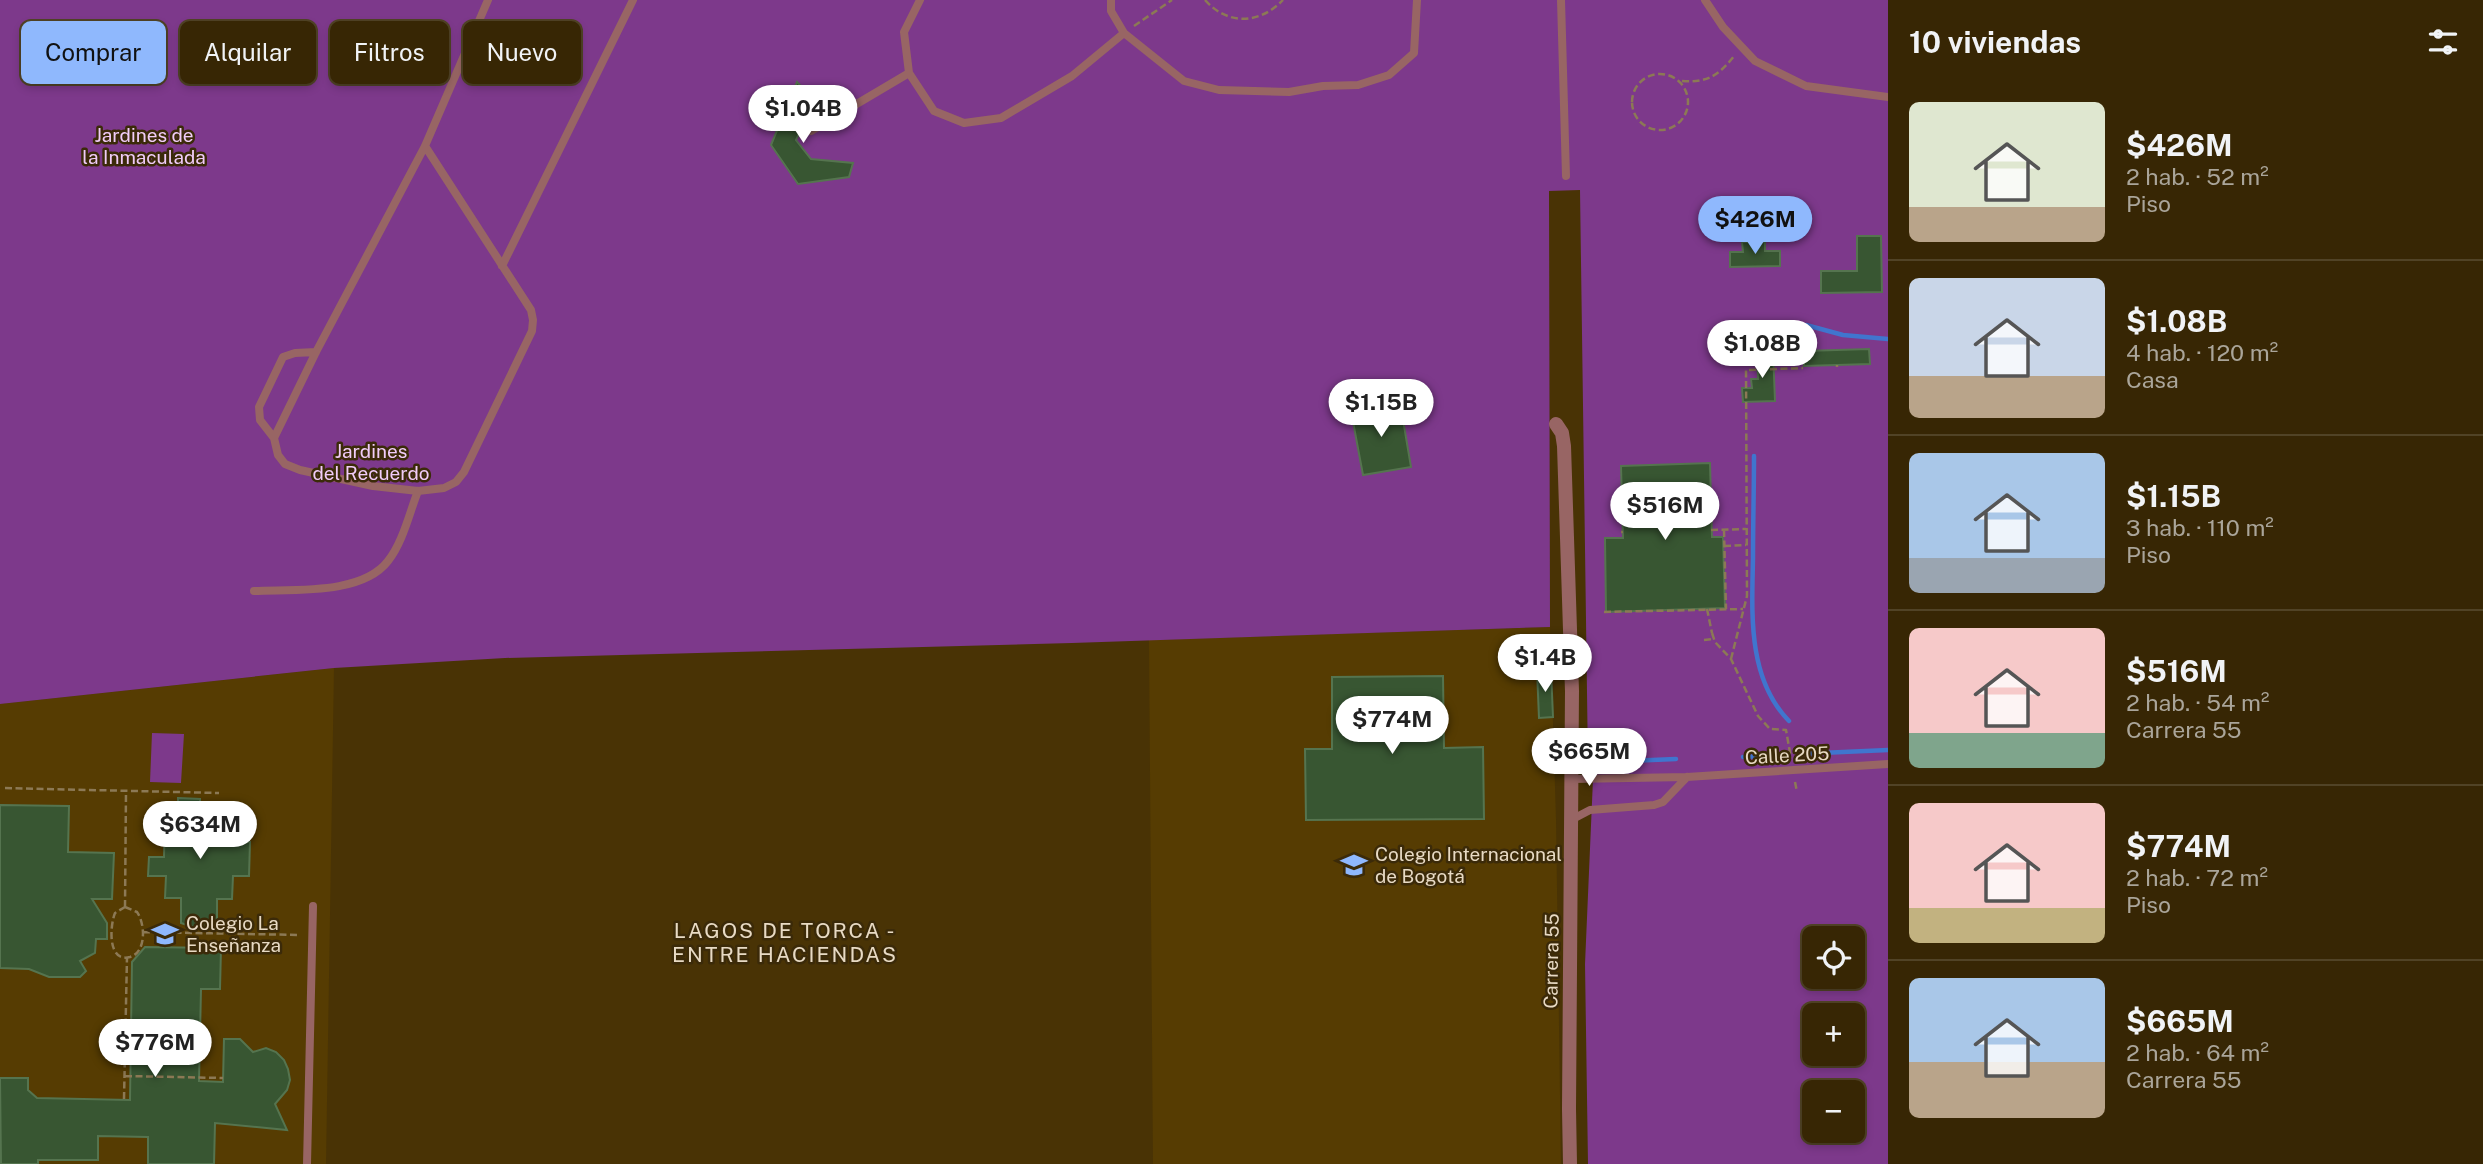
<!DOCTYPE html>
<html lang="es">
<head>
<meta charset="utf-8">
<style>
  :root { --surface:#372604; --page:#423213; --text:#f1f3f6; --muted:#aaa59a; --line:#514326; --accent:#8fb8fd }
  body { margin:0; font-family:"Public Sans",sans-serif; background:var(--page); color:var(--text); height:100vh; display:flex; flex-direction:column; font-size:26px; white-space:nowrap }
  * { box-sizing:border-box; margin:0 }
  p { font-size:23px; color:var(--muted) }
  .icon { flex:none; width:38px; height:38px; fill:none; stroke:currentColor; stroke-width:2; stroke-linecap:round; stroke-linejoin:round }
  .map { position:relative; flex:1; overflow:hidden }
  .details { display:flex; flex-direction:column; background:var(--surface); width:595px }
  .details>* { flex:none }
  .top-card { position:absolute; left:21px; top:21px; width:665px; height:63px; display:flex; gap:14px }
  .tools { position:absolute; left:1802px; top:926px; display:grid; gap:14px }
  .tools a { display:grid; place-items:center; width:63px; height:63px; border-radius:10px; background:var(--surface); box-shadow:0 4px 10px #0003,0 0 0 2px var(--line); font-size:35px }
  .price { position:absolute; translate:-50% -60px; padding:0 16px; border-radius:24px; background:#fff; color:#222; font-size:23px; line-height:46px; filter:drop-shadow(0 2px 4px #0008) }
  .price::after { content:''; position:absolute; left:50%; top:42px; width:21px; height:16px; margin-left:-10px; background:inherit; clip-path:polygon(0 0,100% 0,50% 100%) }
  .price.on { background:var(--accent); color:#111 }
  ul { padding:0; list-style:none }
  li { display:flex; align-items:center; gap:21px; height:175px; padding:0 21px }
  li+li { border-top:2px solid var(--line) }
  li span { display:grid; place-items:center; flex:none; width:196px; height:140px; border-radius:10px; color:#555 }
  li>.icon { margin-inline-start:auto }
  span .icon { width:84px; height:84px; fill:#fffc; stroke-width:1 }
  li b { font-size:30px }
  h2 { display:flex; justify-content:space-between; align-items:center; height:84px; padding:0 21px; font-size:30px }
  .pill { padding:0 24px; border-radius:10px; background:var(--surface); box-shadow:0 4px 10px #0003,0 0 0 2px var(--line); font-size:24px; line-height:63px }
  .pill.on { background:var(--accent); color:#111 }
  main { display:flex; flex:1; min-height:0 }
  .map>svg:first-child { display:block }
  .built { fill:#563c02 }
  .green { fill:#7d398b; fill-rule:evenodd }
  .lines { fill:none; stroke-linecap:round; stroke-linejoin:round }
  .stream { stroke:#4075ce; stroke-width:4.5 }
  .building { fill:#385632; stroke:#55744f; stroke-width:2 }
  .path { stroke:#8c7955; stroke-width:2.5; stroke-dasharray:7 3.5; stroke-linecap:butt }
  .lane { stroke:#986564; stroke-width:8 }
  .street { stroke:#986564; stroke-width:14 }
  .path-bridge { stroke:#8c7955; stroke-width:2.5; stroke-dasharray:7 3.5; stroke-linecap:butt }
  .labels { text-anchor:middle; stroke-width:5; stroke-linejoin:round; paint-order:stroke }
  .park-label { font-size:19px; fill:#f1ccf9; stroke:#3b2a09 }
  .street-label { font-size:19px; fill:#e8dac4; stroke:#3b2a09 }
  .poi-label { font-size:19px; fill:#e8dac4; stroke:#3b2a09; text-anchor:start }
  .neighbourhood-label { font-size:21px; letter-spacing:2px; fill:#e8dac4; stroke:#3b2a09 }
</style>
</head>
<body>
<main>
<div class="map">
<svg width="1888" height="1164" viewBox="0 0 1888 1164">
  <rect width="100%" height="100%" fill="#493305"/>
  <!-- built -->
  <path class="built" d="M1550,627l6,192 5,345h-408l-4,-524z
    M334,668l-8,496h-326v-460z"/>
  <!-- green -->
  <path class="green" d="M0,0h1888v1164h-300l-3,-200 8,-185 -5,-15 -8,-574 -31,1 1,436 -478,16 -567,15 -171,10 -334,36zM1815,938h38v38h-38zM1815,1015h38v39h-38zM1815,1092h38v38h-38z
    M152,733l32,1 -3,49 -31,-1z"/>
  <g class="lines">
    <!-- stream -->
    <path class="stream" d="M1806,325l37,10 45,4
      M1754,456c0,34 -1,68 -1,102 -1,55 -6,120 36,163
      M1798,754l90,-4
      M1743,757l42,-2
      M1604,762l72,-3"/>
  </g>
  <!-- building -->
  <path class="building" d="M797,82l17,18 -18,40 15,19 42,4 -4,14 -51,7 -27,-39z
    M1857,236h24l1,56 -61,1v-22h36z
    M1742,242h23v9h15v15l-50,1v-15h13z
    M1869,349l1,15 -66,2v-15z
    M1773,350l2,51 -32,1 -1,-14h10l-1,-9h7l-1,-28z
    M1400,402l11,65 -48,8 -12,-64z
    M1710,463l2,74h11l2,71 -119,4 -1,-74h18l-2,-72z
    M1537,670h14l2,47 -14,1z
    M1443,676l1,72 39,-1 1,72 -178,1 -1,-71h27v-72z
    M178,798l22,1v15h36v28h14l-1,34h-16l-1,23h-15v25l-18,5 -18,-6v-25h-16l1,-22h-18l1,-19h15l1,-41h13z
    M0,805l69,1 -1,46 46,1 -2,46h-20l15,24v16h-11l-1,14 -15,8 6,10 -6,6h-31l-20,-8 -29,-1z
    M145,947l76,1 -1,41h-19l-2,92 24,1 1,-43h16l13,13 13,-4 10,4 8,8 4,9 2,11 -3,10 -12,14 12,26 -72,-7 -1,41h-66v-27l-50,-1v24h-60v4h-37l-1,-86h28v12l9,8 93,2 2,-138z"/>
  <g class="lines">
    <!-- path -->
    <path class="path" d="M1205,0c23,26 55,24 78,0
      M1134,26l38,-26
      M1632 102a28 28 0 1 1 56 0a28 28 0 1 1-56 0Z
      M1682,81c26,2 37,-6 53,-26
      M1837,365v2
      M1711,530l35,-1
      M1724,530l2,79
      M1621,532h2
      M1724,546l22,-1
      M1604,612l139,-3
      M1712,633l3,9 16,17 27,57 12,13 16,1 5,28
      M1704,640l10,-1
      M1731,659l16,-63 -1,-226 57,-2
      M1795,782l2,10
      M5,788l214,5
      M125,907l12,5c8,11 10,40 -7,45 -23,6 -20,-32 -15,-44z
      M125,907l1,-116
      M143,932l157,3
      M125,1076l98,2
      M124,1099l3,-142"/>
    <!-- lane -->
    <path class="lane" d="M920,0l-16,32 5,41 25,38 30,12 37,-5 71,-42 52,-43
      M1111,0v11l13,22 60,48 35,9 70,2 34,-6 35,-1 31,-10 25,-22 3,-53
      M1561,0l5,176
      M1705,0l18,27 32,34 51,25 82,11
      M811,131l98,-58
      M502,266l131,-266
      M316,352l-21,1 -12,4 -24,50 1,13 14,18 4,17 7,9 15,6 73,16 45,5 26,-3 12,-6 8,-10 68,-141 1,-11 -2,-10 -106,-164
      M274,438l42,-86 109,-206 63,-146
      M254,591c40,-2 108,4 134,-30 15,-19 21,-47 30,-70
      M1572,779l115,-2 201,-13
      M1571,820l19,-10 64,-5 9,-3 24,-25
      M307,1164l6,-258"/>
    <!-- street -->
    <path class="street" d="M1556,424l6,9 2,13 8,245 -3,418 1,55"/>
    <!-- path-bridge -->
    <path class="path-bridge" d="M1707,609l5,24"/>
  </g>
  <!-- icons -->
  <defs>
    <g id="school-bare" transform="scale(2.1)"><path d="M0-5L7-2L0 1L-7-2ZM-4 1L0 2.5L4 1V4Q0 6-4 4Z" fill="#8fb8fd" stroke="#3b2a09" stroke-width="2.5" paint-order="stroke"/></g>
  </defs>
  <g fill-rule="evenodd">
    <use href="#school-bare" x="1354" y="865"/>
    <use href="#school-bare" x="165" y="934"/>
  </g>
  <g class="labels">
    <!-- park labels -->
    <g class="park-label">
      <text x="144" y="142">Jardines de<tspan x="144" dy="22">la Inmaculada</tspan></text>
      <text x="371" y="458">Jardines<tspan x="371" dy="22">del Recuerdo</tspan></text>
    </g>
    <!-- street labels -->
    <g class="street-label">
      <text transform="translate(1787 755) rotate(-3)" y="7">Calle 205</text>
      <text transform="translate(1551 961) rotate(-89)" y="7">Carrera 55</text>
    </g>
    <!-- poi labels -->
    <g class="poi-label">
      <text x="1375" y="861">Colegio Internacional<tspan x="1375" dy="22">de Bogotá</tspan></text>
      <text x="186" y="930">Colegio La<tspan x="186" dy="22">Enseñanza</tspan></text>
    </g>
    <!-- neighbourhood labels -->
    <g class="neighbourhood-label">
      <text x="785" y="938">LAGOS DE TORCA -<tspan x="785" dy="24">ENTRE HACIENDAS</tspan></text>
    </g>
  </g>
</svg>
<div class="tools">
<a><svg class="icon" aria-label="locate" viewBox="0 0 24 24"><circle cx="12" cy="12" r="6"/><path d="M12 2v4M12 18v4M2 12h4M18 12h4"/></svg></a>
<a>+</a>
<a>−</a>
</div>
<b class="price" style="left:803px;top:145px">$1.04B</b>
<b class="price on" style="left:1755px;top:256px">$426M</b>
<b class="price" style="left:1762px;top:380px">$1.08B</b>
<b class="price" style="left:1381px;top:439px">$1.15B</b>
<b class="price" style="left:1665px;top:542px">$516M</b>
<b class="price" style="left:1545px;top:694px">$1.4B</b>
<b class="price" style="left:1392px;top:756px">$774M</b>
<b class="price" style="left:1589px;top:788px">$665M</b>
<b class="price" style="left:200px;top:861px">$634M</b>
<b class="price" style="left:155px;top:1079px">$776M</b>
<div class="top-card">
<a class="pill on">Comprar</a>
<a class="pill">Alquilar</a>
<a class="pill">Filtros</a>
<a class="pill">Nuevo</a>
</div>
</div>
<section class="details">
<h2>10 viviendas<svg class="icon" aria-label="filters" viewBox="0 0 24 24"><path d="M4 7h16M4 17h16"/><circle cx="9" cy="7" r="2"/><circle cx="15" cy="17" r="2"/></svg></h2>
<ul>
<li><span style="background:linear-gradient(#dfe7d0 75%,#b9a48a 0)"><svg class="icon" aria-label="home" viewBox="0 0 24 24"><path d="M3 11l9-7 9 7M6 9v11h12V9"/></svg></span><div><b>$426M</b><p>2 hab. · 52 m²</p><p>Piso</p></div></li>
<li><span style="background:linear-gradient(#c9d6e8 70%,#b9a48a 0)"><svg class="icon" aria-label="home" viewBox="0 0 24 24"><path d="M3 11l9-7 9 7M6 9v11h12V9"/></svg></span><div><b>$1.08B</b><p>4 hab. · 120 m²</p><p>Casa</p></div></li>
<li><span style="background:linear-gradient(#a9c7e8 75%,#9aa5b1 0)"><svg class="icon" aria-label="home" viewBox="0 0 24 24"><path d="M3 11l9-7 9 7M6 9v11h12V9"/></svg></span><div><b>$1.15B</b><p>3 hab. · 110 m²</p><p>Piso</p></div></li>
<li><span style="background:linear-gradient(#f6c9c9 75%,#7fa58c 0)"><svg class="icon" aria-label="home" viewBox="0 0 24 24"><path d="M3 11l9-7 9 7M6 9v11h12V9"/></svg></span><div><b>$516M</b><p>2 hab. · 54 m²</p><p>Carrera 55</p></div></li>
<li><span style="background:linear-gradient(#f6c9c9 75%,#c2b280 0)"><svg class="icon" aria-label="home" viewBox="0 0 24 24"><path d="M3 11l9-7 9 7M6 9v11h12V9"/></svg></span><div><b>$774M</b><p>2 hab. · 72 m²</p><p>Piso</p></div></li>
<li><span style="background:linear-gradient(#a9c7e8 60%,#b9a48a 0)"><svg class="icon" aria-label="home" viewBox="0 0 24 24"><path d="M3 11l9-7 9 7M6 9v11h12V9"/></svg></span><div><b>$665M</b><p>2 hab. · 64 m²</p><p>Carrera 55</p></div></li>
</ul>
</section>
</main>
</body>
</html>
